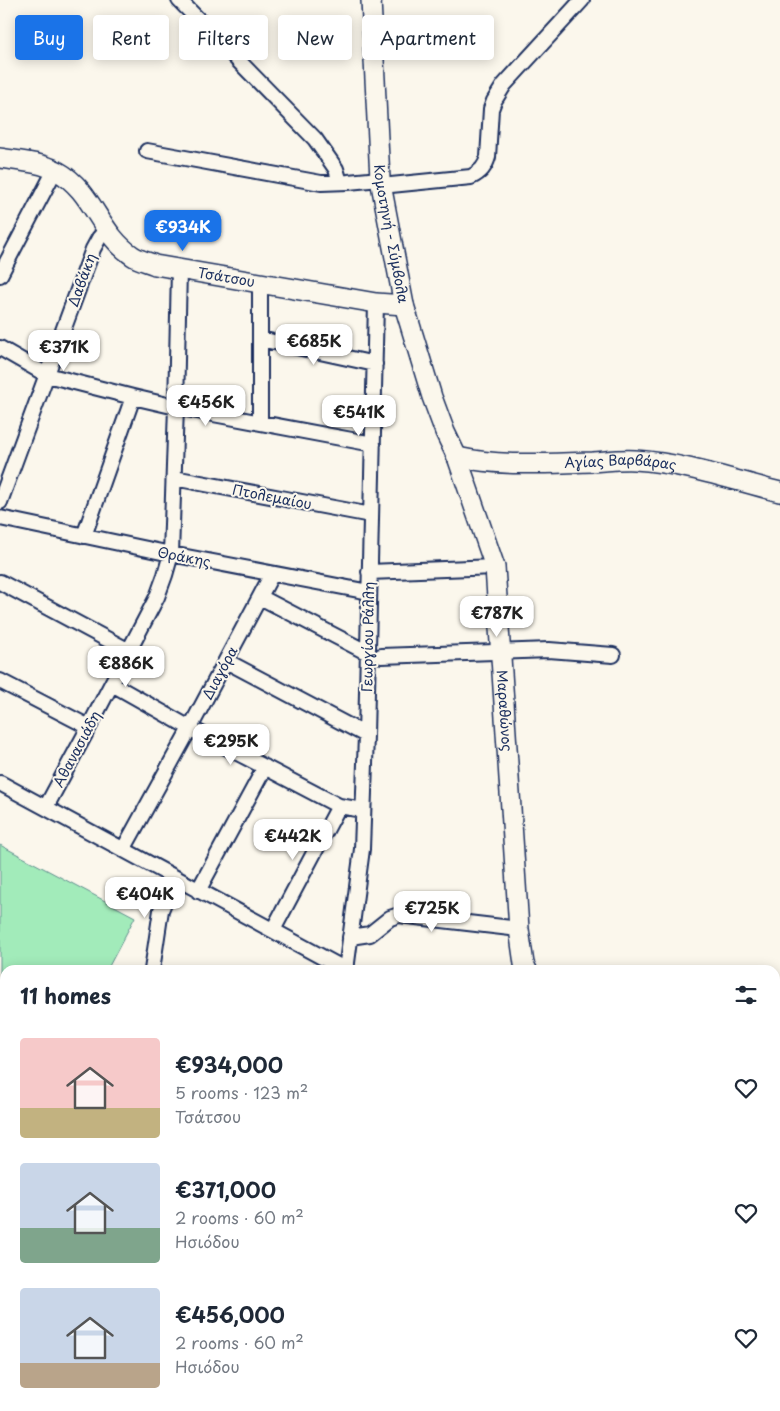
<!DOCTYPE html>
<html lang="en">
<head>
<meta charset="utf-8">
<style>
  :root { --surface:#fff; --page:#f2f2f3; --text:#1f2937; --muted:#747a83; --accent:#1a73e8 }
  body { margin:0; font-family:"Playpen Sans",sans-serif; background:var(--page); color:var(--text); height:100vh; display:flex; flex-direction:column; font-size:19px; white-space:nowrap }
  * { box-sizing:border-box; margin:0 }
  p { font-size:16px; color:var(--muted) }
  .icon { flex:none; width:28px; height:28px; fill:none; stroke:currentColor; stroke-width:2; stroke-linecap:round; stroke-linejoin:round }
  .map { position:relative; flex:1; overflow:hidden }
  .panel { position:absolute; left:0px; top:965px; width:780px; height:446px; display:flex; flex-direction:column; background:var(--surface); border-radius:15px 15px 0 0; box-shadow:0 2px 12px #0003 }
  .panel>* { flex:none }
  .guide { position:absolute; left:15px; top:15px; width:500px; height:45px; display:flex; gap:10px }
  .price { position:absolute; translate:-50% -42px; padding:0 11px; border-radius:10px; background:#fff; color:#222; font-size:16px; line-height:32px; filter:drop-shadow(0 1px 2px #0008) }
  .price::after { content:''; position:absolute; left:50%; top:30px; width:15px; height:11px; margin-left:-8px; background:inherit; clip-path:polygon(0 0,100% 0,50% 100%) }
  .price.on { background:var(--accent); color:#fff }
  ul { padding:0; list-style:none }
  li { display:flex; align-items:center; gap:15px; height:125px; padding:0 20px }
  li span { display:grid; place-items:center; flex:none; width:140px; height:100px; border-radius:5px; color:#555 }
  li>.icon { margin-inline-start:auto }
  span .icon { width:60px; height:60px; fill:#fffc; stroke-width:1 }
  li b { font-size:21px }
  h2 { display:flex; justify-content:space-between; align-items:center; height:60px; padding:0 20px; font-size:21px }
  .chip { padding:0 18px; border-radius:5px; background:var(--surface); box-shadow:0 2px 12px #0003; font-size:18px; line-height:45px }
  .chip.on { background:var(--accent); color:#fff }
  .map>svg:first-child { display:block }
  .green { fill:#a2ebba; stroke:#5e8d8c }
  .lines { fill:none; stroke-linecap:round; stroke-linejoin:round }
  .street-casing { stroke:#1b2f5e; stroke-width:18 }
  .secondary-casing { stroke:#1b2f5e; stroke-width:22 }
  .street { stroke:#fbf7ec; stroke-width:14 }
  .secondary { stroke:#fbf7ec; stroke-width:19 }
  .labels { text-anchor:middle; stroke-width:4; stroke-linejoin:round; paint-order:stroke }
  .street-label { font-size:14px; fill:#1b2f5e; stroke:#fbf7ec }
</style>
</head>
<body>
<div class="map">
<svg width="780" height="1411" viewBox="0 0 780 1411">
  <rect width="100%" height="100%" fill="#fbf7ec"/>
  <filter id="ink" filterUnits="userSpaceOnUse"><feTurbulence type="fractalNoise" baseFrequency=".02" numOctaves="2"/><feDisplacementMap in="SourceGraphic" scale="10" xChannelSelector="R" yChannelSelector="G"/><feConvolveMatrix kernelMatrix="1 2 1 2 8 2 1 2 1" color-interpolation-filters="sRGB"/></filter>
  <g filter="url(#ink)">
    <!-- green -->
    <path class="green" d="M0,845l135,72 -28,53h-102v28l-5,-3z"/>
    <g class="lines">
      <!-- street casing -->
      <g class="street-casing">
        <path id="street" d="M179,0l136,139 21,30 4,13
          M147,151l174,32 27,-1 32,-3
          M381,186l90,-9c10,-5 14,-10 17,-20l3,-48 3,-8 10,-16 78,-85
          M0,275l55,-105
          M260,283v140
          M260,339l115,25
          M0,348l47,27 86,22 43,10 197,37
          M174,478l197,37
          M0,502l93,-253 6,-11 7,-8
          M0,518l171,36 198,38
          M84,536l49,-139
          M369,572l126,-5
          M0,582l129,69
          M260,597l108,56
          M381,656l168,-6 64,5
          M226,661l140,74
          M0,681l89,46
          M112,684l78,44 149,78 24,4
          M0,783l346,187
          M46,807l43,-80 68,-130 8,-22 6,-21 5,-147 3,-138
          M123,850l67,-122 82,-154
          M198,891l67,-124
          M273,930l66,-124
          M350,937l20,-3 20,-16 9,-3 120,14
          M152,970l9,-60 13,-32
          M346,970l16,-121 4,-114 10,-432
          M775,1063l5,1
          M775,1122l5,1
          M775,1148l5,1
          M775,1217l5,1
          M0,1224l5,2
          M775,1291h5
          M0,1324l5,-9
          M775,1328l5,-25
          M8,1406l9,5
          M80,1411l2,-5
          M382,1411l2,-5
          M513,1411l1,-5
          M603,1411v-5
          M759,1411l1,-5"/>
      </g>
      <!-- secondary casing -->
      <g class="secondary-casing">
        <g id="secondary">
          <path id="s1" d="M371,0l9,179 24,126 28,92 13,35 12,25 38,110 24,362 5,35 3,6"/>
          <path id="s2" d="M0,158c18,3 40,4 57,13 37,20 41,62 76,85 6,4 15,6 22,9l221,38 28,2"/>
          <path id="s3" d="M457,457c45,10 91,6 136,5 14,-1 28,-3 42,-2 49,3 98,20 145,32"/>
          <path d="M0,1016l5,2"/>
          <path d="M201,1406l2,5"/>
          <path d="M683,1406l1,5"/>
        </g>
      </g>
      <!-- street -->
      <use href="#street" class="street"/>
      <!-- secondary -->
      <use href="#secondary" class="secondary"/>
    </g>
  </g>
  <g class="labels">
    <!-- street labels -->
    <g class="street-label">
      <text dy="5" stroke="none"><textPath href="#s1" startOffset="235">Κομοτηνή - Σύμβολα</textPath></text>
      <text dy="5" stroke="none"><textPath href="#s2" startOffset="270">Τσάτσου</textPath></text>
      <text transform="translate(82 280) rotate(-70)" y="5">Δαβάκη</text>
      <text dy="5" stroke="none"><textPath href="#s3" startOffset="164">Αγίας Βαρβάρας</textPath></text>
      <text transform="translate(272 497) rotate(11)" y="5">Πτολεμαίου</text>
      <text transform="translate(184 557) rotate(11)" y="5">Θράκης</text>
      <text transform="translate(368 637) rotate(-89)" y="5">Γεωργίου Ράλλη</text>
      <text transform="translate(220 673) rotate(-62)" y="5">Διαγόρα</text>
      <text dy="5" stroke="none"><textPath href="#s1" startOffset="729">Μαραθώνος</textPath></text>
      <text transform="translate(77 749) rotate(-62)" y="5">Αθανασιάδη</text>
    </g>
  </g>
</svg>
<b class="price on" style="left:183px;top:252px">€934K</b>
<b class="price" style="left:314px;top:366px">€685K</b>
<b class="price" style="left:64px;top:372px">€371K</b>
<b class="price" style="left:206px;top:427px">€456K</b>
<b class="price" style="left:359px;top:437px">€541K</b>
<b class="price" style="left:497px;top:638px">€787K</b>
<b class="price" style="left:126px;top:688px">€886K</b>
<b class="price" style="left:231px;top:766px">€295K</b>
<b class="price" style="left:293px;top:861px">€442K</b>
<b class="price" style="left:145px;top:919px">€404K</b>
<b class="price" style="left:432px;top:933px">€725K</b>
<div class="guide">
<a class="chip on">Buy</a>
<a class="chip">Rent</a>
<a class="chip">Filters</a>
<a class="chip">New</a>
<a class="chip">Apartment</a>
</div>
<section class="panel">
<h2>11 homes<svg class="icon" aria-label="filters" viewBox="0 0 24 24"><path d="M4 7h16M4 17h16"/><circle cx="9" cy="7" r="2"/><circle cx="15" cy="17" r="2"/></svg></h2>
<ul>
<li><span style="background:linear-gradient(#f6c9c9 70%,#c2b280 0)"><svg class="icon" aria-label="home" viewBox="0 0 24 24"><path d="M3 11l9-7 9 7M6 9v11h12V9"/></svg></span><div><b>€934,000</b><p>5 rooms · 123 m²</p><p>Τσάτσου</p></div><svg class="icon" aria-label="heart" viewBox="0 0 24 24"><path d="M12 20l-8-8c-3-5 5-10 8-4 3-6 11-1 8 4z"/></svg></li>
<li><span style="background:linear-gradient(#c9d6e8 65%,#7fa58c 0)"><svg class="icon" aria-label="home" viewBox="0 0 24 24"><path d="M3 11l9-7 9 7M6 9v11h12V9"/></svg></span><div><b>€371,000</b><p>2 rooms · 60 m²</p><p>Ησιόδου</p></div><svg class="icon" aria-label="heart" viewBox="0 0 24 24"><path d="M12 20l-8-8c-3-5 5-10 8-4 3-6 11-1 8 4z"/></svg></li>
<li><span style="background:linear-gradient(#c9d6e8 75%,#b9a48a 0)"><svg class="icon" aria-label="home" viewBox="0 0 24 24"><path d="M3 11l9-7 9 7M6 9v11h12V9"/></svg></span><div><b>€456,000</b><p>2 rooms · 60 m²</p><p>Ησιόδου</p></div><svg class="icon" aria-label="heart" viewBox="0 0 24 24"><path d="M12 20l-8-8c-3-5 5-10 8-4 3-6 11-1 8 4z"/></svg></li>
</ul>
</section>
</div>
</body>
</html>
